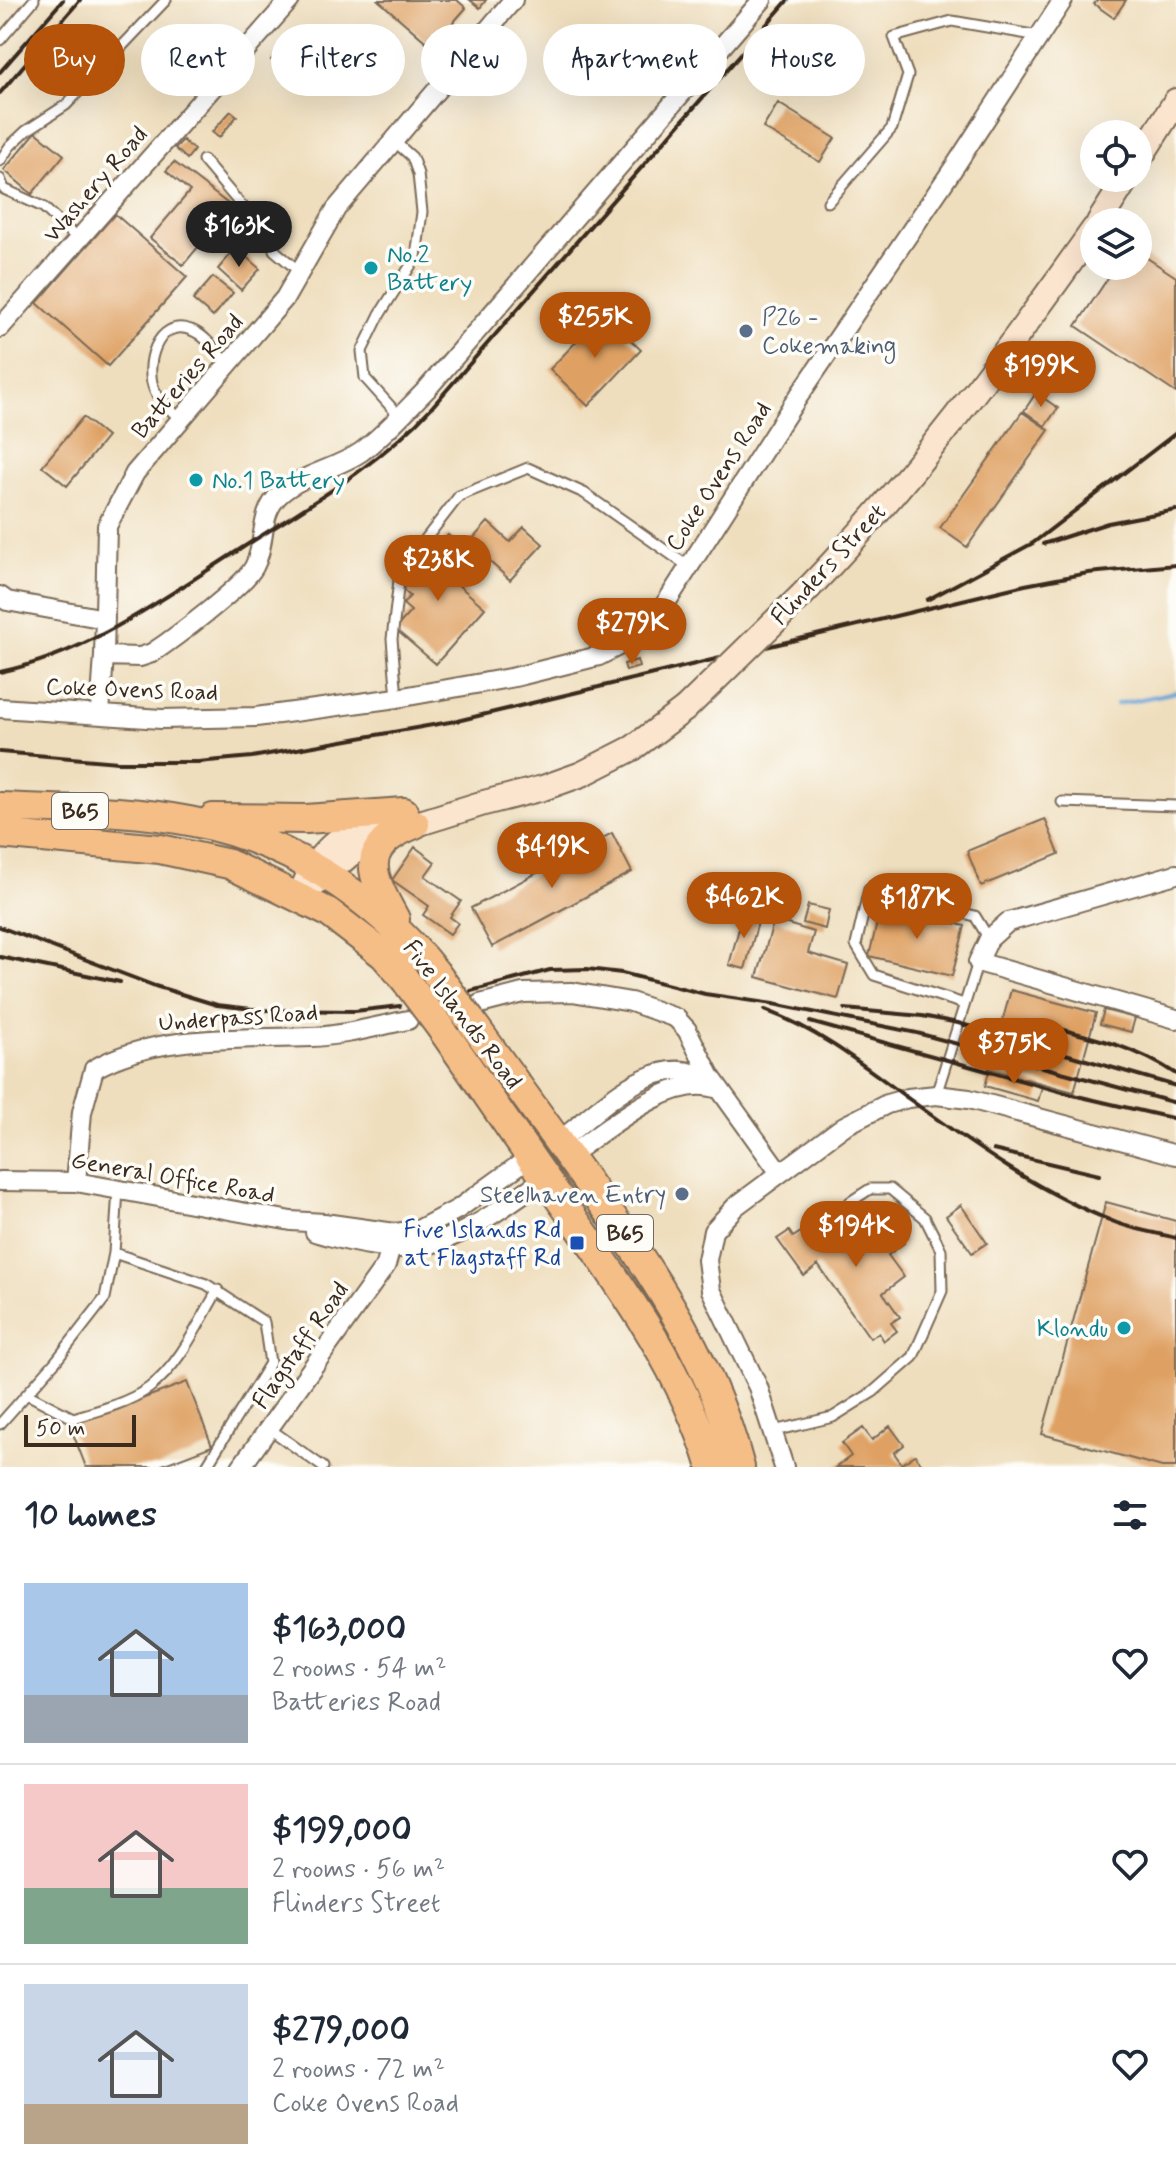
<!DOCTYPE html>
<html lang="en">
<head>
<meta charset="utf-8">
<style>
  :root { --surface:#fff; --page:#f2f2f3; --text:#1f2937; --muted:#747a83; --line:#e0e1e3; --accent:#b45309 }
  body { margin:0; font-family:Mynerve,sans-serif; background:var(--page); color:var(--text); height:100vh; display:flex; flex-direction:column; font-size:30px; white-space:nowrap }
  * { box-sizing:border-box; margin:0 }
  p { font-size:26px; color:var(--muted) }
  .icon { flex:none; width:44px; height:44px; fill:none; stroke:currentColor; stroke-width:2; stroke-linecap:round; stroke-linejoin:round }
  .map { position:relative; height:1467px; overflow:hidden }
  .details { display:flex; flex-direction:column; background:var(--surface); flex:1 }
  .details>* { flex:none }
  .banner { position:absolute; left:24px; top:24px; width:1128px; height:72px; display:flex; gap:16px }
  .tools { position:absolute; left:1080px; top:120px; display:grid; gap:16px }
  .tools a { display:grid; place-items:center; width:72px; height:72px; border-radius:50%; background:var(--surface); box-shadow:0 8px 32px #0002; font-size:40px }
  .scale { position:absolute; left:24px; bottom:20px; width:112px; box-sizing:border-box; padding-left:8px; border:4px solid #3b2a1e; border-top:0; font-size:22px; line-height:28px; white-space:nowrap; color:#3b2a1e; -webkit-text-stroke:6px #fdfcf7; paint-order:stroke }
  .price { position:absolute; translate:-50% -68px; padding:0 18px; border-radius:28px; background:var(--accent); color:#fff; font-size:26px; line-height:52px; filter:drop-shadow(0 2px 4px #0008) }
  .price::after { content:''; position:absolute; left:50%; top:48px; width:24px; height:18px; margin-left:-12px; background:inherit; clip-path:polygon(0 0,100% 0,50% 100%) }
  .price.current { background:#222; color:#fff }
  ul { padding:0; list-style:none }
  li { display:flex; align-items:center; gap:24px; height:200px; padding:0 24px }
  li+li { border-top:2px solid var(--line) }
  li span { display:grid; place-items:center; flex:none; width:224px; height:160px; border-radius:0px; color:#555 }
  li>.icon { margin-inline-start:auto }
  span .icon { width:96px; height:96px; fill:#fffc; stroke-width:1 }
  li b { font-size:34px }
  h2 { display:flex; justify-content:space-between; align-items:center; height:96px; padding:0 24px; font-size:34px }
  .pill { padding:0 28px; border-radius:36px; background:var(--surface); box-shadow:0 8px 32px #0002; font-size:28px; line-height:72px }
  .pill.current { background:var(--accent); color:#fff }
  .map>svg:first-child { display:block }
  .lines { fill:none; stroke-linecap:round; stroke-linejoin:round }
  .stream { stroke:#65a2d6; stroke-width:4 }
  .building { fill:#dfa163 }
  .lane-casing { stroke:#7a6956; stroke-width:13 }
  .street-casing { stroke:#7a6956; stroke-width:22 }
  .secondary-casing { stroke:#7a6956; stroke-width:28 }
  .primary-casing { stroke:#7a6956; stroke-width:32 }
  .lane { stroke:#fff; stroke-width:9 }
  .street { stroke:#fff; stroke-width:18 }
  .secondary { stroke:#fbe5cf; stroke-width:24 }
  .primary { stroke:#f6be87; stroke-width:28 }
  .rail { stroke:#3b2a1e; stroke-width:4 }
  .secondary-bridge-casing { stroke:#7a6956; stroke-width:28; stroke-linecap:butt }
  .primary-bridge-casing { stroke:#7a6956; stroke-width:32; stroke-linecap:butt }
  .secondary-bridge { stroke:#fbe5cf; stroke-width:24 }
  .primary-bridge { stroke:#f6be87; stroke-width:28 }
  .culture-dot { fill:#0f9aa8; stroke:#fdfcf7; stroke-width:3 }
  .service-dot { fill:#5c6f8a; stroke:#fdfcf7; stroke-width:3 }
  .transit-dot { fill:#1a4fb4; stroke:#fdfcf7; stroke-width:3 }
  .labels { text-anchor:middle; stroke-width:7; stroke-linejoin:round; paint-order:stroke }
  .shield { fill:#fdfcf7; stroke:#75695f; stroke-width:2 }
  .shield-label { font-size:22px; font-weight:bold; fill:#3b2a1e }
  .street-label { font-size:24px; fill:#3b2a1e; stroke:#fdfcf7 }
  .culture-label { font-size:24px; fill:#0d838f; stroke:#fdfcf7; text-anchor:start }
  .service-label { font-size:24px; fill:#4e5e75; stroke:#fdfcf7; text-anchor:start }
  .transit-label { font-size:24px; fill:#164399; stroke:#fdfcf7; text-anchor:end }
</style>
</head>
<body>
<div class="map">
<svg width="1176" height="1467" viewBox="0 0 1176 1467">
  <rect width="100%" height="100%" fill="#fdfcf7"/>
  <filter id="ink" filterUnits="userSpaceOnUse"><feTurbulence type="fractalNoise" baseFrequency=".0125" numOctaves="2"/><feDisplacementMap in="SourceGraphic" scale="16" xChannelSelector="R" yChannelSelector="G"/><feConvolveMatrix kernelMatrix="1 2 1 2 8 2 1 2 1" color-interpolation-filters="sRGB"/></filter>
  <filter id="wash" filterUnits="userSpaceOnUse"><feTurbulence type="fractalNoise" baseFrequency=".006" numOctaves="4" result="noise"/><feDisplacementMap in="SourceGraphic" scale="32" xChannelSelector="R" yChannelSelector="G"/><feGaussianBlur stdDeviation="1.8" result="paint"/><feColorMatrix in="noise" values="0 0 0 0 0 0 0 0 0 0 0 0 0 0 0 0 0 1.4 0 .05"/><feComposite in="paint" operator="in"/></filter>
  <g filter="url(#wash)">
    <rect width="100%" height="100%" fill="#efdebd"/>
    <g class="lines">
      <!-- stream -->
      <path class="stream" d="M1117,704l59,-12"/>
    </g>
    <g id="blocks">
      <!-- building -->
      <path class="building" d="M378,0h79l9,8 -34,39z
        M470,0h16l-6,8z
        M1097,0h29l-12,18 -20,-14z
        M299,30l12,10 -18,21 -3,-2 -10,9 -9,-8z
        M312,43l12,11 -23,24 -11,-10z
        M778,103l57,35 -15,24 -57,-34z
        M231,111l6,5 -18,22 -7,-6z
        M36,132l28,23 -32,39 -28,-24z
        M183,140l11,10 -7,9 -12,-11z
        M174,162l58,45 -49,58 -33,-27 40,-47 -24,-20z
        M115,214l72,63 -79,89 -71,-63z
        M236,248l24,21 -19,21 -23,-21z
        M1138,252l38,25v116l-100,-67 40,-60h22z
        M213,277l20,16 -20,24 -20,-17z
        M603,314l38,36 -53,56 -38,-37z
        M1036,393l22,15 -13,18 -21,-15z
        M1022,412l27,18 -82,117 -27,-19z
        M83,417l24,20 -40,49 -25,-20z
        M488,522l22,20 14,-15 19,17 -33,36 -41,-37z
        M448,535l23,20 -21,23 35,30 -49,56 -41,-35 16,-18 -8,-7 7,-8 -8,-7z
        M637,660l2,7 -13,4 -2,-7z
        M1045,819l14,35 -78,32 -14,-35z
        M612,833l20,39 -140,75 -21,-39z
        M415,847l20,15 -10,14 36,25 -11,16 8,6 -8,11 -27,-19 6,-9 -37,-26z
        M808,905l21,5 -4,19 -22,-6z
        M881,906l84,20 -13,50 -83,-20z
        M744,910l16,5 -15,54 -16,-4z
        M774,920l40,12 -6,21 40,12 -10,34 -81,-22z
        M1011,990l85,23 -22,79 -85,-23z
        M1104,1010l31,8 -4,14 -31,-8z
        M989,1072l53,15 -4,14 -53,-15z
        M1106,1202l70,19v246h-14l-120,-33z
        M961,1205l26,38 -15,10 -26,-37z
        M878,1207l26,36 -16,12 16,22 -21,16 17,24 -9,6 6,8 -13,10 -5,-8 -9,5 -52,-73 -14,11 -27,-37 12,-8 4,6 11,-7 14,20z
        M187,1382l25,64 -55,21h-71l-16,-41z
        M890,1426l14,19 -10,8 8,11 13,-9 9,12h-88l15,-11 -9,-13 21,-15 9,12z"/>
    </g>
  </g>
  <g filter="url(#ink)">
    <use href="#blocks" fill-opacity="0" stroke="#7a6956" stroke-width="2"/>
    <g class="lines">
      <!-- lane casing -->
      <g class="lane-casing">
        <path id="lane" d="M0,40l34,-40
          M394,141l18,16 6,17 4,38 -6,45 -36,57 -18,37 3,27 35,39
          M203,160l38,45 34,25 -1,20 26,22
          M0,161l10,-15 16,-15 40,-26 100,-105
          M0,179l4,10 39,18 35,32
          M828,202l64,-74 16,-53 -14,-38 58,-16 87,15
          M180,420c-7,-9 -20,-18 -25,-29 -12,-24 2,-74 36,-61 15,5 27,24 37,35
          M397,698l-5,-59 8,-67 59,-76 69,-28 56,25 105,74
          M1062,802l114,4
          M964,1004l-90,-29 -18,-30 13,-56 106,27 14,23
          M936,1095l42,-133
          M114,1253l92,31 58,38 6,41 -64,104
          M27,1394l46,24c24,-7 55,-15 76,-30 31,-23 50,-66 69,-98
          M0,1424l56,-63 49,-63 9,-45 4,-64
          M270,1429l53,38
          M774,1431l59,-14 40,-25 40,-35 29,-66 -1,-41 -16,-32 -35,-29h-20l-20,13"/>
      </g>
      <!-- street casing -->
      <g class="street-casing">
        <path id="street" d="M0,328l290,-328
          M0,596l7,5 98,18
          M104,656l36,1 12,-4c21,-14 91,-66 102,-86 13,-24 4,-53 26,-73 23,-20 56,-25 81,-42 24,-18 45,-42 66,-63l335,-389
          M0,708l161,11 95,-2 141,-19 118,-21 84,-21 35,-18 28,-29 130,-203 165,-243 106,-163
          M100,713l4,-57 3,-130 28,-53 150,-175 51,-89 177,-209
          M1176,874l-168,48 -19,17 -11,23 198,57
          M480,1004l43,-11 49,-1 59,10 45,16 11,12 24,47 69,96
          M558,1142c42,-32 101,-99 156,-59
          M568,1156c38,-25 101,-82 147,-68
          M0,1181l76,1 215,39 33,2 71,10 23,-3 40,-21 72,-52
          M76,1182l6,-70 12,-43c63,-36 147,-29 217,-32 32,-1 66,-11 97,-17
          M315,1232c27,8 58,16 86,16 53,0 102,-41 144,-70
          M241,1467l145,-202 9,-32
          M784,1467l-26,-80 -47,-97 -4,-30 6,-29 23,-25 108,-80 43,-22 21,-6 28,-3 33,4 207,56"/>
      </g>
      <!-- secondary casing -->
      <g class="secondary-casing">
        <path id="secondary" d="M1138,161l38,-60
          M1099,222l28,-44
          M802,595c109,-112 202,-239 292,-366
          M305,884c13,-33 44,-57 78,-67
          M300,897l49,-42 29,-19 106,-33 59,-15 39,-14 51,-26 52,-39"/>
      </g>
      <!-- primary casing -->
      <g class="primary-casing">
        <path id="primary" d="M0,807c63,3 128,2 189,14 97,18 185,75 246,151
          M213,818l93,1 98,-7
          M0,834l160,15 69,15 99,48 56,43 19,22
          M395,919c-25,-45 -38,-72 20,-95
          M471,1021c32,45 64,89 96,133 72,99 141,193 173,313
          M441,1028c40,57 78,114 118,170 60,85 122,168 153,269"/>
      </g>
      <!-- lane -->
      <use href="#lane" class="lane"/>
      <!-- street -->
      <use href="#street" class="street"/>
      <!-- secondary -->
      <use href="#secondary" class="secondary"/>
      <!-- primary -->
      <use href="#primary" class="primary"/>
      <!-- rail -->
      <path class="rail" d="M0,72l63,-72
        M0,93l80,-93
        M1043,544l65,-21 68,-13
        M927,600l106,-57 143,-110
        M0,672c91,-19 165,-75 242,-124 67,-43 136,-82 190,-141l356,-407
        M0,752l118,10h80l54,-5 209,-37 564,-135 63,-12 88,-8
        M0,927l155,59 62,19 44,5 94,1 45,-5
        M0,957l120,25
        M471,991l79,-21 37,-1 35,4 83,21 68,10 144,29 259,70
        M845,1009l77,7 36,7 218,63
        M765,1010c54,20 98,55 144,89 65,47 132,95 208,124 19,7 40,10 59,15
        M810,1022l267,74 99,23
        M1040,1024c48,12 95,22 136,50
        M993,1150l106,25"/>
      <!-- secondary-bridge casing -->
      <g class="secondary-bridge-casing">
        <path id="secondary-bridge" d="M685,709l117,-114"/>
      </g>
      <!-- primary-bridge casing -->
      <g class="primary-bridge-casing">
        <path id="primary-bridge" d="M435,972l36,49
          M403,977l38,51"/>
      </g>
      <!-- secondary-bridge -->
      <use href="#secondary-bridge" class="secondary-bridge"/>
      <!-- primary-bridge -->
      <use href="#primary-bridge" class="primary-bridge"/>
    </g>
  </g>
  <!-- markers -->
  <g class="culture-dot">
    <circle cx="371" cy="268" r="8"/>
    <circle cx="196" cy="480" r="8"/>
    <circle cx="1124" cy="1328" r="8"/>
  </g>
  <g class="service-dot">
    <circle cx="746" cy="331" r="8"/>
    <circle cx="682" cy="1194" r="8"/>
  </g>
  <rect class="transit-dot" x="569" y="1235" width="16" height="16" rx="4"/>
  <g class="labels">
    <!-- shield labels -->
    <g class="shield">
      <rect x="52" y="793" width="56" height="36" rx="6"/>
      <rect x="597" y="1215" width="56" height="36" rx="6"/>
    </g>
    <g class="shield-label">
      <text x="80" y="819">B65</text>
      <text x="625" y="1241">B65</text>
    </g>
    <!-- street labels -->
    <g class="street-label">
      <text transform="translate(95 184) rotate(-49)" y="8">Washery Road</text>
      <text transform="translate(187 376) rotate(-49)" y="8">Batteries Road</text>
      <text transform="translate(718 476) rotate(-57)" y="8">Coke Ovens Road</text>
      <text transform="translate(828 564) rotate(-47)" y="8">Flinders Street</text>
      <text transform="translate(132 689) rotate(2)" y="8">Coke Ovens Road</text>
      <text transform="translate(463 1014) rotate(53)" y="8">Five Islands Road</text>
      <text transform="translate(238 1017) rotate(-4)" y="8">Underpass Road</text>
      <text transform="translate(173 1177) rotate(10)" y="8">General Office Road</text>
      <text transform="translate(300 1345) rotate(-55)" y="8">Flagstaff Road</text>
    </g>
    <!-- culture labels -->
    <g class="culture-label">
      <text x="387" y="262">No.2<tspan x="387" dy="28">Battery</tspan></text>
      <text x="212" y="488">No.1 Battery</text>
      <text x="1108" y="1336" text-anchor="end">Klondu</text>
    </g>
    <!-- service labels -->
    <g class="service-label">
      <text x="762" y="325">P26 -<tspan x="762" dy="28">Cokemaking</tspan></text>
      <text x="666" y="1202" text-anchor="end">Steelhaven Entry</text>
    </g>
    <!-- transit labels -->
    <g class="transit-label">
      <text x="561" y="1237">Five Islands Rd<tspan x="561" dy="28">at Flagstaff Rd</tspan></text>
    </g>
  </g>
</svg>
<div class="tools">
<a><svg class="icon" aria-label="locate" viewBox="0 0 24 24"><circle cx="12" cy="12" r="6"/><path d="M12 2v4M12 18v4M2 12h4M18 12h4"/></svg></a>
<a><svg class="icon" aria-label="layers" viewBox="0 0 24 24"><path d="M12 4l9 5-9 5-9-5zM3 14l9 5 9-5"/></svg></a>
</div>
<div class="scale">50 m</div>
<b class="price current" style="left:239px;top:269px">$163K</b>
<b class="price" style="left:595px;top:360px">$255K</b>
<b class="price" style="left:1041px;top:409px">$199K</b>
<b class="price" style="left:438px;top:603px">$238K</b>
<b class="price" style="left:632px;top:666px">$279K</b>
<b class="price" style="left:552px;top:890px">$419K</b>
<b class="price" style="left:744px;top:940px">$462K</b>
<b class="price" style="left:917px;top:941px">$187K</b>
<b class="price" style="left:1014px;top:1086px">$375K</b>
<b class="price" style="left:856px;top:1269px">$194K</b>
<div class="banner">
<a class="pill current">Buy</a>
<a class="pill">Rent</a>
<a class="pill">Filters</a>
<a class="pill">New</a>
<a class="pill">Apartment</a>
<a class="pill">House</a>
</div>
</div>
<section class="details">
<h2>10 homes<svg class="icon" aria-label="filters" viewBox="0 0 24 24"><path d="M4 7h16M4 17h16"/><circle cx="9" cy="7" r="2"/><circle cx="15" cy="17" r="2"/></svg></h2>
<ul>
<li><span style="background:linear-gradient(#a9c7e8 70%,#9aa5b1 0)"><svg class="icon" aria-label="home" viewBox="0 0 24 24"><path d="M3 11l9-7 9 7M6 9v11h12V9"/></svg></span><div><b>$163,000</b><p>2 rooms · 54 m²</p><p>Batteries Road</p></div><svg class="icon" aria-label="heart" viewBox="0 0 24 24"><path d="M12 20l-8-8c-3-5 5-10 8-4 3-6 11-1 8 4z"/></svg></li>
<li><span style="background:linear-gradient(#f6c9c9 65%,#7fa58c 0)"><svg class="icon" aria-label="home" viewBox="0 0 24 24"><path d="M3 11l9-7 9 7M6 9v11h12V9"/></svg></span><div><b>$199,000</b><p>2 rooms · 56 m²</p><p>Flinders Street</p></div><svg class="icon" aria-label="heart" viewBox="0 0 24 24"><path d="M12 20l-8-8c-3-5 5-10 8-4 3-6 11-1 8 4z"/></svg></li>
<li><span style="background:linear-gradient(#c9d6e8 75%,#b9a48a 0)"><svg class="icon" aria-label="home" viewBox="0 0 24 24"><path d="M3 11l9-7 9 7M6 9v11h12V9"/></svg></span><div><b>$279,000</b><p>2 rooms · 72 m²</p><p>Coke Ovens Road</p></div><svg class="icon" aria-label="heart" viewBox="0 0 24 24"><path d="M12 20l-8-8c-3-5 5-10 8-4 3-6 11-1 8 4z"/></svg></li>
</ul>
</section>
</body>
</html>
